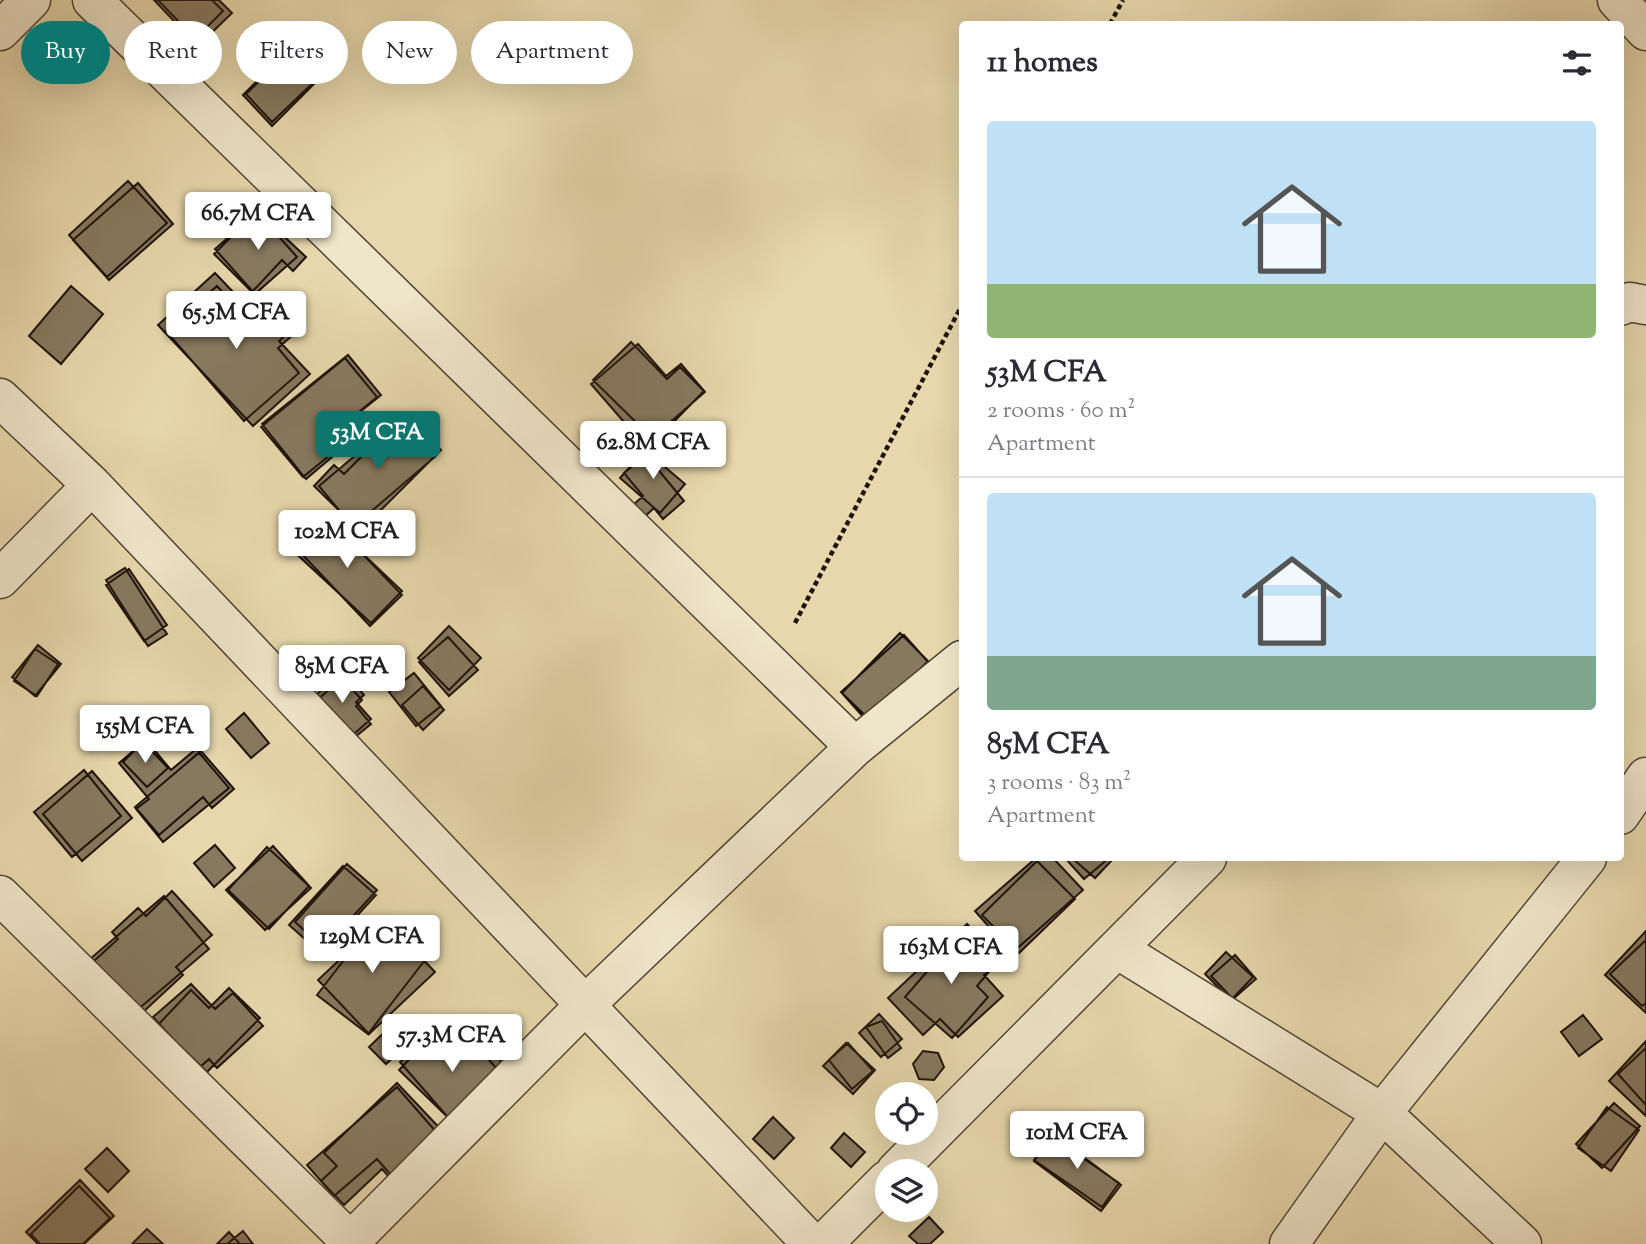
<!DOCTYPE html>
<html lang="en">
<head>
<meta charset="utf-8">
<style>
  :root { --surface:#fff; --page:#f7f7f7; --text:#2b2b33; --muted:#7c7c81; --line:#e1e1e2; --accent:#0f766e }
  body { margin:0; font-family:"Sorts Mill Goudy",serif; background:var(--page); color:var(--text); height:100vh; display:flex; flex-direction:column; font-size:26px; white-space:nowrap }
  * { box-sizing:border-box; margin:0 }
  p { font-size:23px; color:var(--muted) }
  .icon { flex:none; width:38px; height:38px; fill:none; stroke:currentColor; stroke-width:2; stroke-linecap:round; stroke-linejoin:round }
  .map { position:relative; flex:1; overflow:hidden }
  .drawer { position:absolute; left:959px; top:21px; width:665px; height:840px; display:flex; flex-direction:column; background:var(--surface); border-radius:7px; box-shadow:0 7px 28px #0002 }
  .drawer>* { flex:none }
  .banner { position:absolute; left:21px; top:21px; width:665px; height:63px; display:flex; gap:14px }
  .fabs { position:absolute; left:875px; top:1082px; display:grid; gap:14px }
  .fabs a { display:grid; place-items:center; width:63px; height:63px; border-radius:50%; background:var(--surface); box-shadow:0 7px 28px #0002; font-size:35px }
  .price { position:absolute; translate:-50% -60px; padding:0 16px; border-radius:7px; background:#fff; color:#222; font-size:23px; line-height:46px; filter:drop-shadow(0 2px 4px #0008) }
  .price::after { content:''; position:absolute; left:50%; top:42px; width:21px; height:16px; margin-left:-10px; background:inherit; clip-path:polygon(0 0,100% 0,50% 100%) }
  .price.selected { background:var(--accent); color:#fff }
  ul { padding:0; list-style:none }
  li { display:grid; align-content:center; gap:14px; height:371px; padding:0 28px }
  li+li { border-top:2px solid var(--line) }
  li span { display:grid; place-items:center; height:217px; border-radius:7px; color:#555 }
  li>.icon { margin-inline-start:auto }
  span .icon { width:126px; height:126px; fill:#fffc; stroke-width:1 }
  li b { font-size:30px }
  h2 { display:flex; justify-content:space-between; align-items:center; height:84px; padding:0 28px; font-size:30px }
  .pill { padding:0 24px; border-radius:32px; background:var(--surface); box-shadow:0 7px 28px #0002; font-size:24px; line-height:63px }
  .pill.selected { background:var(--accent); color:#fff }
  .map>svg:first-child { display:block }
  .building { fill:#87795f; stroke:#1f140b; stroke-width:2 }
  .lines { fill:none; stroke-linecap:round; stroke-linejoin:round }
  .minor-casing { stroke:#514533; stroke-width:41 }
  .path { stroke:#1f140b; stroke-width:4.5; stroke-dasharray:5 3.5; stroke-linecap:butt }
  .minor { stroke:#efe5c9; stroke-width:38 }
</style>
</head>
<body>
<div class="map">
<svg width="1646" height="1244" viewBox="0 0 1646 1244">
  <rect width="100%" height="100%" fill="#e7d7ac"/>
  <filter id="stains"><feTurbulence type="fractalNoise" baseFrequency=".00286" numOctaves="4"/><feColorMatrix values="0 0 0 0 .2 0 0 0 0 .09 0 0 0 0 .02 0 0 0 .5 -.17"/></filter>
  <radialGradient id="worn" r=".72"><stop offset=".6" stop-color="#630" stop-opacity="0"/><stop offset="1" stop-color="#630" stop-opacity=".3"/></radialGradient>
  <!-- building -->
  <path class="building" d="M154,0h58l11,11 -30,30z
    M158,0h61l13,13 -32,31z
    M288,50l29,31 -45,45 -29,-31z
    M291,51l27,27 -46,44 -26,-28z
    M128,181l39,42 -60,54 -38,-42z
    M138,183l35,41 -64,56 -36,-40z
    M257,211l49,46 -13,14 -11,-11 -30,32 -38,-38z
    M257,212l40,45 -42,37 -40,-45z
    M215,273l41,43 16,-16 23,26 -16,15 31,33 -57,52 -95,-101z
    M71,286l32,28 -42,50 -32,-28z
    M217,286l35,39 18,-16 23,26 -15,13 21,25 -55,48 -78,-90z
    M631,342l36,37 13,-12 24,24 -49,50 -62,-61z
    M638,344l28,32 15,-12 24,28 -61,53 -53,-61z
    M348,355l33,40 -60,48 11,14 -26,22 -44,-55z
    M345,358l32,39 -57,47 10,11 -27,22 -42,-50z
    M405,413l36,37 -81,81 -46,-45 20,-21 10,9z
    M403,415l34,40 -84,72 -34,-41z
    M645,450l40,34 -25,29 -40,-35z
    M646,455l38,46 -21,18 -9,-11 -13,12 -11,-12 13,-12 -19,-23z
    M323,516l79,75 -31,32 -80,-74z
    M330,520l72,75 -32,31 -72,-76z
    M125,568l42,66 -19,12 -42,-66z
    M129,569l38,56 -23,16 -38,-56z
    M449,626l32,32 -32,32 -31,-32z
    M900,633l28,28 -57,60 -29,-28z
    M904,635l25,28 -63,57 -25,-28z
    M448,637l30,33 -29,26 -30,-34z
    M38,645l23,19 -26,32 -23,-19z
    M35,649l23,15 -21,32 -23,-15z
    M344,671l20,24 -8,7 15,17 -24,21 -36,-41z
    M414,673l27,33 -25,20 -27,-34z
    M342,678l20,22 -6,6 15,18 -21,17 -35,-39z
    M423,686l21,24 -21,20 -21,-25z
    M244,713l25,30 -18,15 -25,-29z
    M146,740l25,30 25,-21 33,39 -66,54 -27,-33 13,-10 -30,-36z
    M143,742l25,26 -21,19 -24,-25z
    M201,751l33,38 -22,19 -9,-11 -44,38 -24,-28z
    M84,770l37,46 -49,41 -38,-45z
    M92,771l40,47 -50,43 -39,-47z
    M215,845l20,23 -21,19 -20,-24z
    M273,846l38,42 -46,42 -39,-40z
    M267,847l42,39 -40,43 -41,-39z
    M1036,858h17l30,32 -71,63 -37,-42z
    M1065,858h44l-25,21z
    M1072,858h42l-19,20z
    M1037,861l38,38 -56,54 -37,-38z
    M347,864l30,26 -53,58 -29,-26z
    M343,866l33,29 -54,59 -33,-29z
    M172,891l40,44 -36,32 7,8 -56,52 -48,-52 39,-36 -6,-7 26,-24 8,8z
    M164,896l45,53 -87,74 -45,-53z
    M377,917l51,39 -60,78 -51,-39z
    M384,918l51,54 -66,62 -51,-54z
    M967,924l34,36 -17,15 19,21 -45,41 -18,-18 -17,16 -35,-37z
    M1646,931v82l-41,-38z
    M957,937l35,31 -15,18 11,11 -36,41 -47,-41z
    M1646,940v63l-4,3 -32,-32z
    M1226,952l27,25 -22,23 -26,-26z
    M1235,955l21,24 -23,20 -22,-23z
    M191,984l24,25 18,-16 30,33 -46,42 -8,-9 -10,9 -46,-51z
    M229,988l31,30 -53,54 -49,-47 33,-35 18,18z
    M879,1014l23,25 -21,18 -22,-24z
    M1583,1015l19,24 -23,17 -18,-24z
    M882,1021l19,27 -13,10 -22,-31z
    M391,1026l17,18 -22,20 -17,-17z
    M467,1029l48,46 -54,55 -62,-60 37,-38 14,14z
    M465,1032l38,44 -51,46 -52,-60 30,-26 13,15z
    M1646,1041v75l-37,-35z
    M846,1043l29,27 -22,24 -30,-28z
    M848,1043l25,28 -21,18 -23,-29z
    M1646,1048v57l-28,-31z
    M923,1051l15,2 6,14 -10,13 -15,-1 -6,-15z
    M397,1083l53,56 -52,48 -16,-18 -38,36 -23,-24 16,-15 -13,-13z
    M397,1087l47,54 -47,41 -20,-23 -43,37 -27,-31z
    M1614,1103l26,23 -38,42 -26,-24z
    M1607,1107l32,23 -28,41 -33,-23z
    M773,1117l21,21 -20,21 -21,-20z
    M844,1133l21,19 -14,15 -20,-19z
    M1054,1135l67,50 -20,26 -67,-50z
    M1051,1136l68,47 -17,24 -68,-47z
    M107,1148l22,23 -21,21 -23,-23z
    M80,1180l34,36 -30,28h-46l-12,-12z
    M79,1186l31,32 -27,26h-43l-9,-10z
    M929,1217l14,15 -13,12h-12l-9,-8z
    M147,1229l16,15h-31z
    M243,1231l10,13h-26z
    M229,1232l11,12h-23z"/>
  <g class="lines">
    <!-- minor casing -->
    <g class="minor-casing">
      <path id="minor" d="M92,0l763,747
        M1617,0l29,31
        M0,31l31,-31
        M1620,306l10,-4 16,3
        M0,398l92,87 720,759
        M0,579l92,-94
        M1620,815l26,-38
        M0,895l353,349
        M1117,949l265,164 140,131
        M896,1171l311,-313
        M348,1244l237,-239 270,-258 107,-87
        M823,1244l64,-64
        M1289,1244l93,-131 205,-255"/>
    </g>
    <!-- path -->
    <path class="path" d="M1110,24l13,-24
      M795,623l167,-318"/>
    <!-- minor -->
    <use href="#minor" class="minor"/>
  </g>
  <rect width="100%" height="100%" filter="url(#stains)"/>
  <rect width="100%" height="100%" fill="url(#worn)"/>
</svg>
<div class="fabs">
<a><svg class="icon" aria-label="locate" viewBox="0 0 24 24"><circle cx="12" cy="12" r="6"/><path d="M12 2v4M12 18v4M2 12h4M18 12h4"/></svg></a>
<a><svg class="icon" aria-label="layers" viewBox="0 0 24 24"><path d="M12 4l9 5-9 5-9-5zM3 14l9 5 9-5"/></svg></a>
</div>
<b class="price" style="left:258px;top:252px">66.7M CFA</b>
<b class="price" style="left:236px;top:351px">65.5M CFA</b>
<b class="price selected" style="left:378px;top:471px">53M CFA</b>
<b class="price" style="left:653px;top:481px">62.8M CFA</b>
<b class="price" style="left:347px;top:570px">102M CFA</b>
<b class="price" style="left:342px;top:705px">85M CFA</b>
<b class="price" style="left:145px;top:765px">155M CFA</b>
<b class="price" style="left:372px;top:975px">129M CFA</b>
<b class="price" style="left:951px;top:986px">163M CFA</b>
<b class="price" style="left:452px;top:1074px">57.3M CFA</b>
<b class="price" style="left:1077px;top:1171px">101M CFA</b>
<div class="banner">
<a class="pill selected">Buy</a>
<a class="pill">Rent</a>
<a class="pill">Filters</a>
<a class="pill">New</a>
<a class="pill">Apartment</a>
</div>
<section class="drawer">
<h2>11 homes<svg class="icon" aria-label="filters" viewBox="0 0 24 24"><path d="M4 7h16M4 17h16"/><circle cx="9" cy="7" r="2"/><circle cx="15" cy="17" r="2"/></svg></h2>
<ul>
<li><span style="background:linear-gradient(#bfe0f5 75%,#8fb573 0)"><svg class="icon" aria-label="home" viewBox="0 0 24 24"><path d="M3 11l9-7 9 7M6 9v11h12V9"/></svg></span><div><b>53M CFA</b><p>2 rooms · 60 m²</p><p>Apartment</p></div></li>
<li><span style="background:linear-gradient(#bfe0f5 75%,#7fa58c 0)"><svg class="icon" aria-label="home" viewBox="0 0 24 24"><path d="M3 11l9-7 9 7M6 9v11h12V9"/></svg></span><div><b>85M CFA</b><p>3 rooms · 83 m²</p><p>Apartment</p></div></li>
</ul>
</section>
</div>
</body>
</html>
